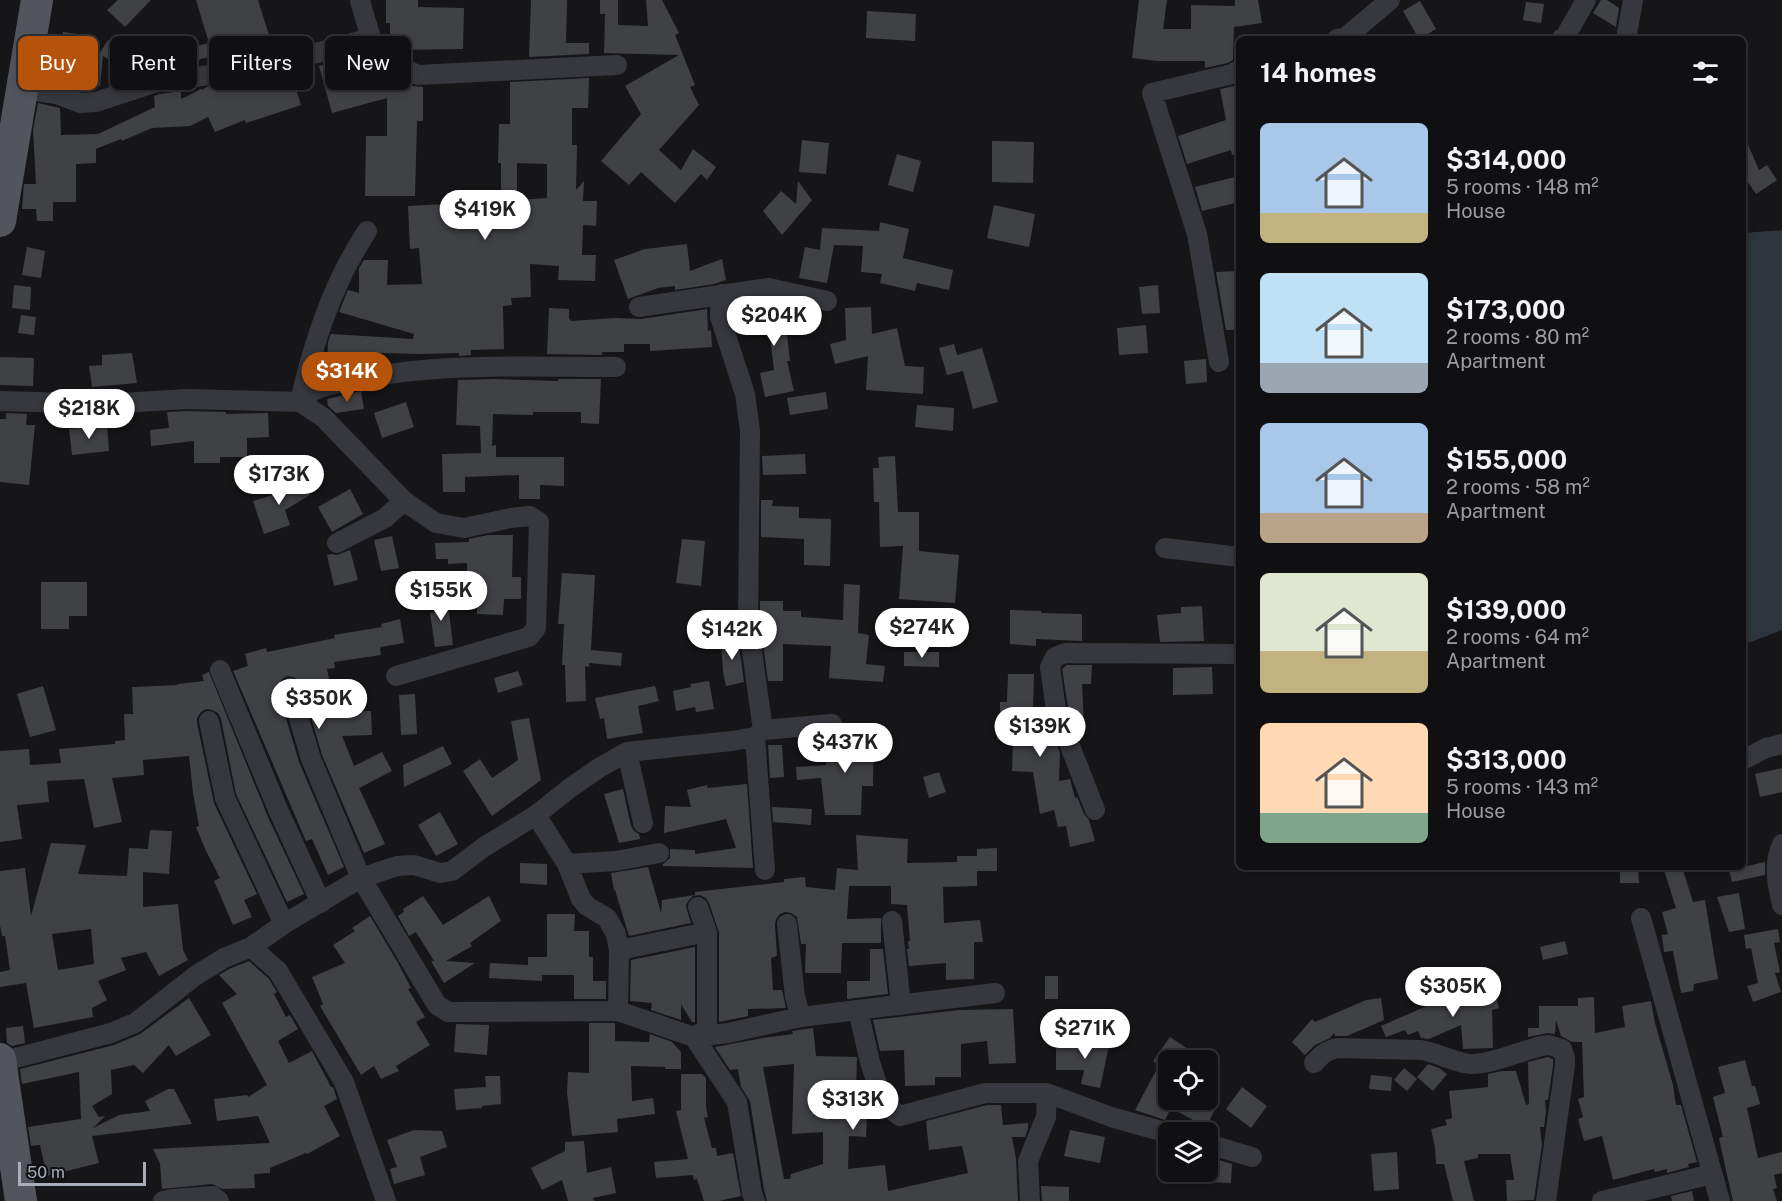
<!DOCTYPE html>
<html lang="en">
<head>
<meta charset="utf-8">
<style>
  :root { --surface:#101012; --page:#1e1e20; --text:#f1f3f6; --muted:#9c9d9f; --line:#303032; --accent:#b45309 }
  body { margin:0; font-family:"Public Sans",sans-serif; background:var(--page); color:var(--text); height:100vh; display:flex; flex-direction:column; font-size:22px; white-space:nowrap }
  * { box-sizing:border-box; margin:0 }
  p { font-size:20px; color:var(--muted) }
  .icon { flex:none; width:33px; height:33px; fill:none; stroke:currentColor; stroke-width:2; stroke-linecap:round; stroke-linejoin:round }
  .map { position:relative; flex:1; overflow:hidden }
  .side { position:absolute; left:1236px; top:36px; width:510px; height:834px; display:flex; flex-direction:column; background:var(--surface); border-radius:9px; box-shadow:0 3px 9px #0003,0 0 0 2px var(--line) }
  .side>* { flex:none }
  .banner { position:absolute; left:18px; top:36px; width:570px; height:54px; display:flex; gap:12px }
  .fabs { position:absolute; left:1158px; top:1050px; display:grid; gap:12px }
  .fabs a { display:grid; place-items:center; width:60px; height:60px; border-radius:9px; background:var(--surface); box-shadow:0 3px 9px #0003,0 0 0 2px var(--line); font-size:30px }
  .scale { position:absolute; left:18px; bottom:15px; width:128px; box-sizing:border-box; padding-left:6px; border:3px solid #a8adb8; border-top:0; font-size:16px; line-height:21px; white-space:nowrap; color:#a8adb8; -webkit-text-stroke:4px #111113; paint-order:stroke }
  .price { position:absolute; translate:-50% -51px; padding:0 14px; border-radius:21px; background:#fff; color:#222; font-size:20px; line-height:39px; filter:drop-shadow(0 2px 3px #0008) }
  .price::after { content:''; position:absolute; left:50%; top:36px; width:18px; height:14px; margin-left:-9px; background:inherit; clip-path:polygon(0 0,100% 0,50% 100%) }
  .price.on { background:var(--accent); color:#fff }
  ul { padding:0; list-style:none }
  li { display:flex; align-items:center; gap:18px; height:150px; padding:0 24px }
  li span { display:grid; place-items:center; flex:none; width:168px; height:120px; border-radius:9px; color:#555 }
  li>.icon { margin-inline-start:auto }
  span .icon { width:72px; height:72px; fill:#fffc; stroke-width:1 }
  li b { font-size:26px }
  h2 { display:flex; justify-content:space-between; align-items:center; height:72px; padding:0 24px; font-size:26px }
  .chip { padding:0 21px; border-radius:9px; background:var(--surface); box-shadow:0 3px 9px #0003,0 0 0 2px var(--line); font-size:21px; line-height:54px }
  .chip.on { background:var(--accent); color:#fff }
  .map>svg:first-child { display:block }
  .water { fill:#2c353c }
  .building { fill:#404145; fill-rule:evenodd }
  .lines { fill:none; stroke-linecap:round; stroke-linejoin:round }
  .minor { stroke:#37383d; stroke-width:20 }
  .primary { stroke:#53555c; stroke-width:32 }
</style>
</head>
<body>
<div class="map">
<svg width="1782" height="1201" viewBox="0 0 1782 1201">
  <rect width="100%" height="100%" fill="#161618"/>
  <!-- water -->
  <path class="water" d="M1782,230v400l-39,15v-412z"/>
  <!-- building -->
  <path class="building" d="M118,0h33l-26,27 -18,-17z
    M196,0h62l12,38 -72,22v2l-56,12 -3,-15 70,-16z
    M386,0h32v7l46,1 -1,41 -63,1 -10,-10v-17h-4z
    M531,0h36l-1,43h23v11l-60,3z
    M600,0h18v25l30,1 -2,-26h16l17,33 -4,2 20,50 -5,2 9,18 -40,45 22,20 12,-21 23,18 -9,13 -6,-6 -26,29 -34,-31 -12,13 -28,-24 40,-47 -16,-28 54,-31 -75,-2 1,-39h-5z
    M1139,0h28l-4,29h28v-24l44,1v-6h23l4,23 -28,4 -1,33 -5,3 -23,5v-7h-48l-25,-3z
    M1601,0h6l12,8 -3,19 -23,-14z
    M1420,1l16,28 -17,10 -16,-28z
    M1526,2l18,2 -3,19 -18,-3z
    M867,11l49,3 -1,27 -49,-3z
    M63,32l23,3 -2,19 -24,-2z
    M108,40l14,8 -9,14 -10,-6 -3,30 -20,-2z
    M360,55l8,27 38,1 7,3 10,1v34h-6l-2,75h-50l1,-60h21v-38l-55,15 -13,-47z
    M291,73l10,32 -55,18 -1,-3 -30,12 -7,-15 -18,9 -38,2 -30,13 -1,-2 -25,10v14l-20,1v38h-23v19h-16l-1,-12h-14l2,-25h12l-3,-54 5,-27 22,5 1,27 37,-1 57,-27 -1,-11 6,-2 21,-3v8l20,-10 1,1 5,-3 13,-1 2,2 16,-5 26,-3z
    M589,78l-1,30h-16v37h5l-1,45 8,-9 -1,20h14l-1,25 -13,-1 -1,30h14l-1,26 -37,-1 1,-14 -29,-2 1,33 -20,1 1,7 -9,1 1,43 -33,1v5l-12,1v-3l-37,1 -41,-1v10l-22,4v-2l-32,-2 1,-21 3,-8 82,5 1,-5 -75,-22 9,-22 11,3v-25l5,-8h24l-1,25 35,-1 -3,-36 -9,1 -2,-43 93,-5v-38h-3l1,-39h11v-42zM517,163l30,1v34l-30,2z
    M1234,86l5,24v44l-7,1 -1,-5 -44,14 -9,-28 48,-16 -6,-31z
    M1743,133l16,37 8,-5 10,15 -21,14 -13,-19z
    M802,140l27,3 -3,31 -27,-2z
    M992,141l42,1 -1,41 -41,-1z
    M897,154l24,7 -8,31 -25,-7z
    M1239,176v26l-37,9 -7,-24z
    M798,181l14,19 -30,35 -19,-24 18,-20 15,13z
    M994,205l41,9 -6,33 -42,-9z
    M880,222l29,7 -6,29 50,12 -4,20 -32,-7 -2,8 -35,-8 2,-9 -21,-2 2,-26 -29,-1 -7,38 -28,-5 6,-31 15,3 2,-22 57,3z
    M687,244l3,27 32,-12 4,21 -12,4 -39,6v-4l-17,2 -30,11 -14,-39 31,-11z
    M27,247l18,4 -4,27 -19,-3z
    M1239,271v59h-13l-10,-58z
    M14,285l17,2 -1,23 -18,-2z
    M1158,285l2,28 -18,1 -3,-27z
    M769,300l13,3 -2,32 7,-1 3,27h-3l7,30 -29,6 -5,-24 14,-3 -6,-49 -22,-2 1,-16z
    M871,307l1,27 25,-6 8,38 19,1 -1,27 -57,-4 2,-34 -33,8 -5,-20 16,-4 -1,-32z
    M549,308l20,1v9l2,3 45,-3 25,1 66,-10 1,22 3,-1 1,17 -62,4v-7h-26v8h-22v3l-55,-1z
    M21,315l15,2 -2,18 -16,-2z
    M1146,325l2,28 -29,2 -2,-27z
    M954,344l3,11 25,-7 16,54 -25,7 -10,-38 -16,4 -8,-27z
    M132,353l5,30 -45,4 -3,-21 13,-1v-10z
    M0,357l34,1 -1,28 -33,-1z
    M1206,359l1,23 -21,2 -2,-23z
    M494,379l64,2v-2h43l-2,45 -18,-1v-11h-48v3l-40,-1 -1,32 4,-1v12h68v29l-24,-1v14h-21v-24l-54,2v15h-22l-1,-38 39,-1 -1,-27 -24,-1 2,-45z
    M361,391l3,18 -28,4 -8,-7 -1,-7z
    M826,392l2,17 -38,6 -3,-17z
    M406,402l8,25 -32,11 -8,-25z
    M917,405l37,3 -1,23 -38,-4z
    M187,411l39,1v2l42,-1 1,24 -22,1v19h-27v6h-26v-22l-43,5 -1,-16 19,-2 -2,-16z
    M6,413l21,1 -1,11h9l-6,60 -29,-3v-63h6z
    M107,425l2,26 -37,4 -3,-26z
    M805,454l1,20 -43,1 -1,-19z
    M895,456l3,56h21v39l40,4 -4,48 -56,-4 4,-53 -23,1 -1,-45h-5l-1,-34h6l-1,-11z
    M301,478l9,17 -25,15 5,15 -26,9 -11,-33 19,-6z
    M350,489l13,25 -31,18 -14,-25z
    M761,500h12l-1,6 27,1v11l32,1 -1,47 -26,-1v-26l-43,-2z
    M488,535h25l-1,42h9v22h-17l-1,16 -26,-1v-41h-10v-10l-19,1v-5h-12l-1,-16 34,-1v-3z
    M392,536l7,32 -18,3 -7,-31z
    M682,539l23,2 -4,45 -25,-3z
    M350,550l8,30 -24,6 -7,-31 5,-1 5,1z
    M562,573l33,2 -4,75 31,3 -1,13 -32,-3v4l-4,-1 1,35 -20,1 -1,-37h-3l2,-41h-6z
    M41,582h46v34h-18v13h-28z
    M844,584l16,1 -2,48 11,2 -3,29 19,2 -2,16 -54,-4 2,-32 -48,-2v37h-15l-8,-59v-21h23v10h18v6l42,3z
    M434,595h13l6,50 -18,2 -5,-34 4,-1z
    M1202,606l2,35 -44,1 -3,-27 24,-2v-6z
    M1010,610l31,1v2l41,1v27l-46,-2v7l-26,-2z
    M400,619l4,24 -24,4 1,8 -47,7 1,6 -8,1 9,43 35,-1 1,24 -30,1 12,30 28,-14 10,19 -33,17 26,56 -21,9 -42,-98 -21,-71 -2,-4 -6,-3 -6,-1 -5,3 -3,6 -1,6 21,71 45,105 -16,8 -16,-36 -6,2 -73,-170 15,-5 -3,-12 21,-6 1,4 68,-14 -1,-3 48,-8 -1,-3z
    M738,637l6,45 -18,4 -3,-14 -2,-34z
    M904,652h35v15l-35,-1z
    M1067,665h25l-1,19h-9l2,41 -9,1 -7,-19 -6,-38z
    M1212,667l1,27 -40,1v-27z
    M518,671l5,14 -25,8 -4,-15z
    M209,672l59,145 36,77 -17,8 -51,-108 -15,-75 -3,-6 -6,-3 -6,-1 -5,3 -4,6v5l17,80 43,91 -13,6 8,17 -19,8 -19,-44 6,-3 -14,-27 -10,-24 3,-1 -6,-33 -4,-37 -46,4 1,15 -32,3 10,44 -28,6 -10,-49 -37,2 2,21 -32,3 5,34 -22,3v-91l29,-2 1,16 31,-2 -2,-14 56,-5v-3l10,-1 -1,-26h9l-1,-27 46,-2v-1l26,-3 -2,-6z
    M1008,674h26l-1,38h11l16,41 -1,28 11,-2 5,19 2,-1 7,17 5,6 6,21 -25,6 -4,-21 -8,1 -4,-17 -14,4 -7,-42 -21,-1 1,-31h-16v-20h3v-18h7z
    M709,681l5,28 -18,3 -1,-5 -19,4 -3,-20 18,-4 -1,-3z
    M43,686l13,44 -26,7 -13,-43z
    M655,686l4,15 -21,5 5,27 -36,6 -3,-21 -4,1 -5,-21z
    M415,694l2,40 -16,1 -2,-40z
    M529,718l12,62 -49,36 -29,-45 17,-12 12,19 26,-18 -7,-39z
    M841,732h33l-1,54h-11l-1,29h-36l-4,-37 -24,2 -1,-13 30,-2 1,-16h13z
    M768,745h14l2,32 -14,1z
    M443,746l9,18 -48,23 -1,-22z
    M1782,768v24l-22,5 -5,-23z
    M939,772l7,20 -17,6 -6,-21z
    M747,784l6,84 -90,-2v-2l7,-6v-9l25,1v4l41,-6 -10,-29 -62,14 1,-27 26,1 -4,-17 20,-5 1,3z
    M623,789l8,37 3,5 5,3 1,5 -21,4 -15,-49z
    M772,807l40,2 -1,16 -38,-3z
    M440,812l18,32 -22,12 -18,-31z
    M150,830l22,1 -3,43 -26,-2v35l35,-3 5,46 5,10 -29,16 -13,-24 -25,6 5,12 -28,11 9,19 -15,8 1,9 -59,11 -8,-45 -26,4v-15l10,-2 -5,-34h-3l-2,-11v-54l25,-3 6,48 20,-73 35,2 -8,29 49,2 2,-28 19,1zM91,929l3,35 -36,6 -6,-36z
    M856,835l52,4 -1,24 50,-1v-6h20v-7l20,-1v23h-20v15l-34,1 1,36 36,-3 3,22h-9v37l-28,1v-17l-37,3 -2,-17h2l-1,-8h2l-3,-36 -16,-1v-18h-42l-2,33 34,-1v25h-39l-1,30h-36l1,-29h-5l-4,-27 -6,-4 -6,-1 -5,2 -4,5 -1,6 2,31 -6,2 2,32h9l4,18 -38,1v7l-29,6v-90l-10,-29 -3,-5 -6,-3 -7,1 -4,4 -3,5 1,5 4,13 -62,13 -14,-46h-1l-3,-17 37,-6 13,46 1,-13 33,-5v-3l89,-10v-3l21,-2 1,10 29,3 2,-22 21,2z
    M1765,862v13l-33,7 -3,-12z
    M520,863l27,1v21l-27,-2z
    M1620,867h18l1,16h-19z
    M1663,867h19l11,35 12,-2 13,79 -24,5 -1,7 -12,2 -8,-42 -9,1 -2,-17 6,-1 -6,-22 14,-4z
    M1739,893l6,36 -16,3 -12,-35z
    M423,896l20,29 46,-29 12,25 -31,22 2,3 -26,15 29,2 -31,20 -13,-22h3l-18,-29 -7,4 -11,-20 6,-4 -1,-3z
    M547,914h28l-1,17h15v26h4v24h13v18h-32v-24h-32v6l-53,-3 1,-15 38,2v-8h19z
    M370,916l28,47 13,25 -3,1 17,28 -9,5 14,23 -34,21 3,5 -18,8 -7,-13 -13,9 -41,-69 3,-2 -11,-27 33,-14 -12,-18 22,-14 -3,-3z
    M1778,929l2,13 -6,1 6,29 -5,1 6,19 -28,10 -6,-16 11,-3 -7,-35 -5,1 -2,-14z
    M1565,941l3,13 -25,6 -3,-13z
    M695,947v75h-3l-11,-18v16l-30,-10 1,-7 -22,-2 1,-41z
    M870,949h13l5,45 -41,5v-18h23z
    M249,961l20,18 8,13 -3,2 12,23 4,-2 8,14 -20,12 11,22 23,-12 19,36h2l4,12 -13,7 16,30 -33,18 -1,-1 -36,15v5l-16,1 1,14 -32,1 -11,-5 -50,5 -2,-25 -7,-15 117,-6 -12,-27 -41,5 -3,-22 33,-4 1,2 19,-12 -45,-82 15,-9 -18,-19 10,-6z
    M1045,976h13v23h-13z
    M1493,985l6,23 -7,2 1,38 -30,1 -2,-24 -32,14 -8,-1 -3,-7 -10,4 -3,-5 -19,7 -5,-11 80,-35v2z
    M1594,997l1,36 30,-6 -3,-21 29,-5 4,22 18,62 3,20h5l16,57 -9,2 1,3 -22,6v-4l-12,3 -1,-3 -41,11 -11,-44 -18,5 -6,-22 5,-2 -5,-18 6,-2 -2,-55h-10l-11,-6 -5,-16 -1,14 -7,-1 -20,4v-9h11v-22h39v-8z
    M189,998l22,37 -35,21 -7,-11 -26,28 -9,-8 -23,5 1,24 -20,12 7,11 6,-1 -12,12 26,-13 31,-4 -5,-10 23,-12h6l18,35 -100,12 7,27 -52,13 -7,-31 -9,1 -3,-19 53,-8 -2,-47 -57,12 -2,-15 94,-24 26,-11z
    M1381,998l3,22 -37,16h-12l-1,-3 -4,5 -15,7 -10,10 -13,-13 20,-23 3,3 51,-22z
    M1013,1009l3,54 -27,1 -2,-23 -26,3v33h-26v8l-30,1 -1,-36 -24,1 -7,-31 86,-10z
    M589,1023h26v18l34,1 1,-8 22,8 9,10v17h-16v-2l-34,-1 1,35 21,-3 2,16 -38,5 1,13 -46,4 -5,-44 1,-20 21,1z
    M456,1024l33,1 -2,30 -33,-3z
    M23,1026l2,17 -13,3 -5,-3 -1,-15z
    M813,1028l3,28 41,1 -1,33h7l-1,28h5l-1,19 -17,-1 -1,33 37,-4 3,26 80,-18 -6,-27 -33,4 -3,-29 61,-16h14l2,20 25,-2v6l-3,8h-13l4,22 2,42h-251l-3,-11 -14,-89 -9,-14 -3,-18 -8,1 -15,-23 48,-9 30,-4 -1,-3zM794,1064l-2,70 31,-2v32l-32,10 -1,5h-6l-21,-112z
    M1091,1037l19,4 -10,47 -19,-4 3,-14h-28v-25h33z
    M1170,1037l34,23h-36v40h52l-14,27 -35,-19 -6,12 -30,-10 24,-45 -6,-4z
    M1548,1057l5,2v7l-5,34h-3l1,12 -2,15h-4l2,18 -8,55 -27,1 -1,-21h8l-4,-26h-32v4l-14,3 10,40h-21l-9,-37h-8l-1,-16 -4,-19 16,-4 -2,-5 7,-2 -3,-27 39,-4v-13l14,-3h14l10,34 3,-1 -1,-42z
    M1745,1060l7,26h3l5,18 -13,4 11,50 24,-6v21l-8,2 3,13 -4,1 4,12h-44l-8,-35 -6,-28 4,-1 -10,-40 12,-4 -7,-26z
    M1428,1064l11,4 8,6 -14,17 -16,-14z
    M1404,1068l13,11 -10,12 -13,-11z
    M681,1074h21l4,4v29l2,10 -4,1 8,30h4l1,8 16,-3 8,43 -22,5h-15l-7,-22 -3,1 -1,-5 -37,3 -2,-16 34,-3 -12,-48 5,-1z
    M1371,1075l21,2 -1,14 -22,-2z
    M485,1076h15l1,28 -19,2v2l-26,2 -2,-21 32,-2z
    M1242,1087l25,19 -16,22 -25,-19z
    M414,1130l28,1 5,16 -27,10 5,18 -31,9 -4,-15 7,-2 -10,-27z
    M1070,1130l35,7 -5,26 -36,-7z
    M584,1141l3,32 24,-6 5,26 -23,5 1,3h-26l-6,-21 -20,10 -11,-22 34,-17v-9z
    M1397,1152l2,37 -25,2 -3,-37z
    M1208,1157l24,7 -1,19 -23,-1z
    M1041,1186l28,1v14h-27z
    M1692,1191l2,10h-22l-1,-5z"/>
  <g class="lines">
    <!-- minor -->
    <path class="minor" d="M360,1l11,37 28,28 19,9 199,-10
      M1337,39l8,-1 45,-38
      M1561,39l4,-2 21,-37
      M1626,39l7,-39
      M23,89l33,5 24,9 16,-1 61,-20 105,-14 109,-30
      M721,294l-1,23 25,77 5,37 -2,192 15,107
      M639,307l130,-19 58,13
      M1219,362l-22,-128 -45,-141 80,-19 7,-4
      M0,401l106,3 81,-5 113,3c10,-46 25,-93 46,-135 7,-13 14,-25 21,-36
      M337,543l48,-25 19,-17
      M1165,548l74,9
      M220,670l59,142 42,91
      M396,676l133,-39 7,-9 3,-106 -9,-6 -19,2 -47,10 -28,-5 -32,-22 -80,-83 -24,-16c3,-3 7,-7 10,-9 11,-7 32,-11 44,-13 86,-18 175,-13 262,-13
      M290,688l21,71 50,119 76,127 11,7 170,-1 76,26 34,-4 73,-16 194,-24
      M209,721l16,77 59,126
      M755,737l10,133
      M627,752l16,71
      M1743,760l23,-12 16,-4
      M1095,810l-39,-100 -6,-43 5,-10 10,-4 174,1
      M536,815l31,49 14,35 6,7 20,12 9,16 3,16 -1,61
      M1782,844c-9,21 -5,39 0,61
      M567,864l49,-3 43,-8
      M698,907l9,25v97l-13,8 43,65 15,91 3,8
      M1641,918l79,283
      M892,921l9,84
      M787,924l8,73 6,20
      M251,947l33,-23 77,-46 36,-12 17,-1 26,8 12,-2 32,-24 52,-32 34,-27 29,-20 28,-16 105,-11 23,-4 8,-7 69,-6
      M619,950l88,-18
      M858,1010l12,52 13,41 17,13 85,-23h62l64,24 57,16
      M0,1062l111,-29 24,-10 60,-47 29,-18 27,-11 27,24 66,111 42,119
      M1314,1063c8,-9 13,-13 24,-15l83,2c18,3 33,13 50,14 18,1 51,-13 70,-18l8,-1 13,4 3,9v7l-19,136
      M1208,1144l44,13
      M163,1201l10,-2 40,-3 6,5
      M1030,1201l-2,-40 18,-44 1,-24
      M1602,1201l110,-27"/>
    <!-- primary -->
    <path class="primary" d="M0,221l37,-221
      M0,1059l21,142"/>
  </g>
</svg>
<div class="fabs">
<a><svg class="icon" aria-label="locate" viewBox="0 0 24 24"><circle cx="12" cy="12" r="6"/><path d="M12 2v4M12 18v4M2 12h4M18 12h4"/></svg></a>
<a><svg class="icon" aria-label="layers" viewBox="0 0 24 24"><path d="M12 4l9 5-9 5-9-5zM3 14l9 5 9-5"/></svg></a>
</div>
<div class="scale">50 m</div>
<b class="price" style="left:485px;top:241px">$419K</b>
<b class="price" style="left:774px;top:347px">$204K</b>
<b class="price on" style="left:347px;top:403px">$314K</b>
<b class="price" style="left:89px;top:440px">$218K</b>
<b class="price" style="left:279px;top:506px">$173K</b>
<b class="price" style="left:441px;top:622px">$155K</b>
<b class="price" style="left:922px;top:659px">$274K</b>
<b class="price" style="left:732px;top:661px">$142K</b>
<b class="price" style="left:319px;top:730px">$350K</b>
<b class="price" style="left:1040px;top:758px">$139K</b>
<b class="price" style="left:845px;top:774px">$437K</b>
<b class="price" style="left:1453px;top:1018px">$305K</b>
<b class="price" style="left:1085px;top:1060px">$271K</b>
<b class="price" style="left:853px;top:1131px">$313K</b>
<div class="banner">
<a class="chip on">Buy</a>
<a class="chip">Rent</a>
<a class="chip">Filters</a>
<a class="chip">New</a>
</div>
<section class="side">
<h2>14 homes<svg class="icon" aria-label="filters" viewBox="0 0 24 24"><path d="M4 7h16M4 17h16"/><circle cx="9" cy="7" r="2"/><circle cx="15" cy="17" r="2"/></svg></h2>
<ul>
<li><span style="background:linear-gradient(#a9c7e8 75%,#c2b280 0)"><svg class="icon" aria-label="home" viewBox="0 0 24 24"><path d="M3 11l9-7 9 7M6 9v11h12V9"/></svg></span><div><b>$314,000</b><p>5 rooms · 148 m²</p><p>House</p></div></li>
<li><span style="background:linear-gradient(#bfe0f5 75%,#9aa5b1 0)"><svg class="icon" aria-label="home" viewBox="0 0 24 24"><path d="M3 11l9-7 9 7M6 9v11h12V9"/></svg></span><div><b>$173,000</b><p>2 rooms · 80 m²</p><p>Apartment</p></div></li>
<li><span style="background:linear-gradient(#a9c7e8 75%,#b9a48a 0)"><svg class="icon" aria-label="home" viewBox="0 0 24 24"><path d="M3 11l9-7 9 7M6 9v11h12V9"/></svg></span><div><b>$155,000</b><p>2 rooms · 58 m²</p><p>Apartment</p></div></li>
<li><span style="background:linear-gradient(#dfe7d0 65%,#c2b280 0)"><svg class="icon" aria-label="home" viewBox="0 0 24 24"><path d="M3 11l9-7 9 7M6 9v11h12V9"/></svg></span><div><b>$139,000</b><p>2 rooms · 64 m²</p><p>Apartment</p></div></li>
<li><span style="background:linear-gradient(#ffd9b3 75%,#7fa58c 0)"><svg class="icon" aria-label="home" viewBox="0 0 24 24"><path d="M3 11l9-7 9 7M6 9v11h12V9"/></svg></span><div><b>$313,000</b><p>5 rooms · 143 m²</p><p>House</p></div></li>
</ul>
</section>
</div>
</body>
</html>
